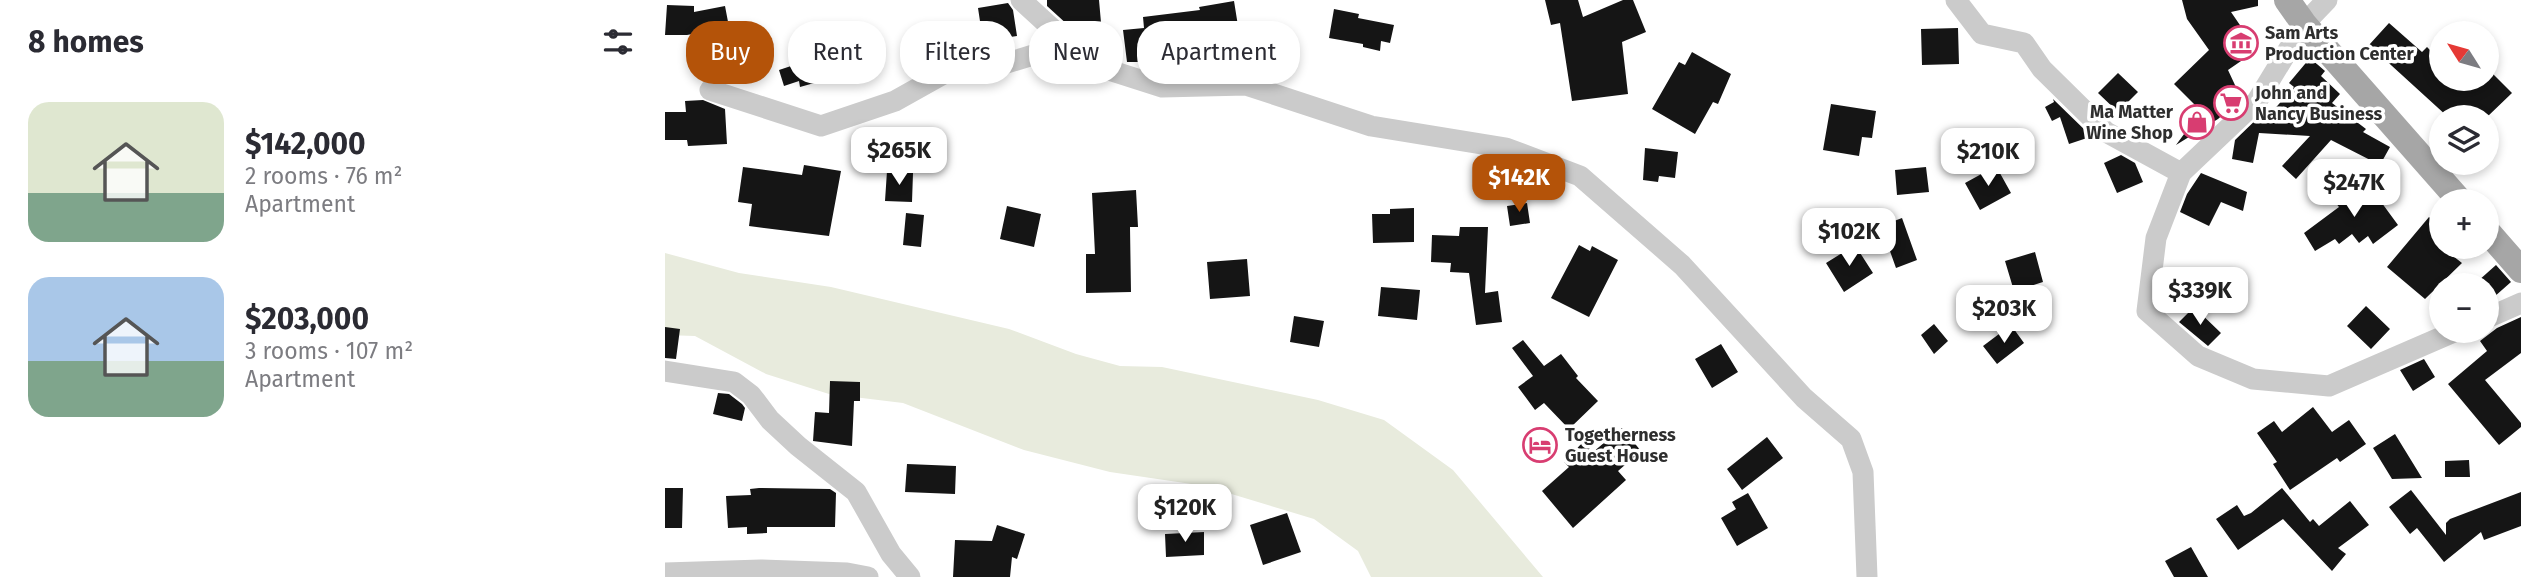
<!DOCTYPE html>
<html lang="en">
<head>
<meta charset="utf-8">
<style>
  :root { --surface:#fff; --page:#f7f7f7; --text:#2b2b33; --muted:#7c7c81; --accent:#b45309 }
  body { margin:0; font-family:"Fira Sans",sans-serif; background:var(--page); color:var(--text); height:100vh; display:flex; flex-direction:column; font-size:26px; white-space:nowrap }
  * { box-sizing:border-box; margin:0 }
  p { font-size:23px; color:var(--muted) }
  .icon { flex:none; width:38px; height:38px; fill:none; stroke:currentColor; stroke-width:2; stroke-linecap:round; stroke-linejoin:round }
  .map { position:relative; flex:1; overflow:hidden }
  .side { display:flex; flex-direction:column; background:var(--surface); width:665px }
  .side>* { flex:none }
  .hud { position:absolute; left:21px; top:21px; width:665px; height:63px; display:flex; gap:14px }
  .needle { width:46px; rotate:307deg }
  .tools { position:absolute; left:1764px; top:21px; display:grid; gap:14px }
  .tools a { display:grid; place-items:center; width:70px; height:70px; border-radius:50%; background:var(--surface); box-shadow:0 4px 10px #0003; font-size:35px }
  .price { position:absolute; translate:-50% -60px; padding:0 16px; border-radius:14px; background:#fff; color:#222; font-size:23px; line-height:46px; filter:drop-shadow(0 2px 4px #0008) }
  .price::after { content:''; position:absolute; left:50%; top:42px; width:21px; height:16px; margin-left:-10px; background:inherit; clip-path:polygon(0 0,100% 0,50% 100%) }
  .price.selected { background:var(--accent); color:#fff }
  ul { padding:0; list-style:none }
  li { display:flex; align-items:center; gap:21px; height:175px; padding:0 28px }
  li span { display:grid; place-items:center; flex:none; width:196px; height:140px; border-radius:21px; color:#555 }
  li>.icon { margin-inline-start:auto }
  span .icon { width:84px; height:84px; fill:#fffc; stroke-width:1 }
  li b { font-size:30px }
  h2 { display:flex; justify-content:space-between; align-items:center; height:84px; padding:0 28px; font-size:30px }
  .chip { padding:0 24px; border-radius:28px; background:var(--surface); box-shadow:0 4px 10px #0003; font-size:24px; line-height:63px }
  .chip.selected { background:var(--accent); color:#fff }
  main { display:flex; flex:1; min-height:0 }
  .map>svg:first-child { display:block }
  .green { fill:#e8ebdd }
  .building { fill:#151515 }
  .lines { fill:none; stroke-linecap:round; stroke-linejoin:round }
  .minor { stroke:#cbcbcb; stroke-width:21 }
  .major { stroke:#a6a6a6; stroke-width:26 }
  .labels { text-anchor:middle; stroke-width:7; stroke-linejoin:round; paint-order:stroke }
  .poi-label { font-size:18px; font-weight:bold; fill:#2e2e2e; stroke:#fff; text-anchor:start }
</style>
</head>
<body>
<main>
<section class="side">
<h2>8 homes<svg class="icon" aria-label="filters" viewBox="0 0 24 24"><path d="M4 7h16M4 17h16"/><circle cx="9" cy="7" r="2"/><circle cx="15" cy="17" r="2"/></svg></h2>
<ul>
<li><span style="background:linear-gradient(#dfe7d0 65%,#7fa58c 0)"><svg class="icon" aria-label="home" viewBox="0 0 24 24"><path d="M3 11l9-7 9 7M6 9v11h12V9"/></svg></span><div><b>$142,000</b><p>2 rooms · 76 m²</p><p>Apartment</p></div></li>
<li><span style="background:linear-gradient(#a9c7e8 60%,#7fa58c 0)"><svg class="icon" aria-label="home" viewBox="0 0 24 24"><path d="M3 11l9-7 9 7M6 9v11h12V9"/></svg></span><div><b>$203,000</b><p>3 rooms · 107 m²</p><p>Apartment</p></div></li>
</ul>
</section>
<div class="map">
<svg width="1856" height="577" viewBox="0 0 1856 577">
  <rect width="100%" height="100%" fill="#fff"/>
  <!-- green -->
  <path class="green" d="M0,253l74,20 92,14 178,42 67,25 44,12 42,1 156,33 66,20 69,50 90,107h-172l-13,-26 -44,-32 -109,-33 -95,-14 -86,-22 -121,-47 -74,-9 -63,-20 -71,-38 -30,-1z"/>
  <!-- building -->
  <path class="building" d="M382,0h52l4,45h-7l-12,-7 -1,-13 -14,1 -22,-20z
    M880,0h33l5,17 40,-17h10l13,32 -24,10 6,52 -56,7 -12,-78 -9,2z
    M1517,0h76v6l-27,6 26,38 -29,20 13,28 -23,21 -42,26 25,-34 -27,-27 35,-34 -22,-31z
    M569,1l4,25 -60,11 3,22 -8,1 1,7 -23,3 -2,-8h-22l-4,-32 21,-2 -1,-11 57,-7 -1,-3z
    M343,3l5,7 4,26 -34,5 -5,-33z
    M2,5l27,1v6l31,-6 4,21 -42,8h-22z
    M669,9l25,5 -1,4 36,7 -4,18 -9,-2 -1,10 -17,-4v-3l-34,-6z
    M1724,23l33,29 5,-5 14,14v18h46v-11l25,25 -25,24h-39l-79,-72z
    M1293,28l1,36 -37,1 -1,-36z
    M159,49l8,29 -32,9 -1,-6 -15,5 -5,-16 15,-5 -2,-7z
    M1027,52l39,22 -13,30 -5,-2 -18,32 -43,-25 27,-47 6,3z
    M1645,58l15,13 -4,5 19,18 -8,9 34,26 -3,3 27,15 -10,18 -49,-25 -35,39 -14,-13 28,-30 -51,-3 -6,30 -21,-4 3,-19 29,-28 7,1 23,-26 -5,-4z
    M1453,73l20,19 -20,20 -20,-19z
    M1388,99l36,35 1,3 -21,7 -9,-27 -8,4 -7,-14 9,-5z
    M38,100l22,9 2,35 -39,2 -1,-6h-22v-28h21l-1,-11z
    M1166,104l45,7 -4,27 -10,-1 -3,19 -36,-6z
    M980,148l33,4 -3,26 -16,-2 -1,6 -15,-2z
    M1456,155l14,8 8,19 -26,11 -13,-30z
    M139,165l37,6 -12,65 -80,-10 3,-22 -14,-2 5,-35 59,8z
    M1331,166l15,27 -31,17 -15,-27z
    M1261,167l3,25 -32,3 -2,-25z
    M222,171l26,2 -1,29 -27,-1z
    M1536,173l46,19 -4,19 -22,-9 -12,24 -29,-14 7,-18z
    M1700,180l33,45 -25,19 -5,-8 -9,7 -7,-9 -13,10 -4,-5 -20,12 -11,-18 35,-26 -4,-5z
    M471,190l2,37h-8l1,65 -45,1v-39h9l-3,-61z
    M862,203l3,20 -20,3 -3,-20z
    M342,206l34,8 -7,33 -34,-8z
    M749,208v34l-41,1 -1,-29h18v-5z
    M1776,211v36h20l-8,9 9,7 -37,36 -38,-32 42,-50 4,3z
    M241,213l18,2 -3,32 -18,-2z
    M1237,218l15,42 -21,8 -15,-42z
    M795,227h28l-3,66 13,-2 4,31 -26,3 -7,-52 -19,-1 1,-9 -20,-1 1,-27 27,1z
    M914,245l11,6 2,-5 26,14 -29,57 -38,-19z
    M1190,245l18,28 -29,19 -18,-29z
    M1370,252l8,30 -29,9 -9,-30z
    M582,259l3,37 -40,3 -3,-37z
    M1831,265l15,17 -17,15 -7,-12 -9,-4z
    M716,287l39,3 -3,30 -39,-4z
    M1701,306l24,23 -19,20 -24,-23z
    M1529,307l27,26 -13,13 -29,-24z
    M629,316l30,5 -5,26 -29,-5z
    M1856,317v36l-36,27 36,43v4l-22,18 -51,-61 39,-33 -7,-10 17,-13z
    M1269,324l14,17 -14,13 -13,-19z
    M1346,325l13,18 -27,21 -14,-18z
    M0,327l15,2 -4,30 -11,-1z
    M858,340l21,26 17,-12 17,22 -2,2 22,23 -29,28 -25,-26 -9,7 -17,-23 15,-11 -21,-28z
    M1056,344l17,28 -26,16 -17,-29z
    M1759,359l11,18 -22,14 -13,-21z
    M165,381l30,1v19h-6l-2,45 -39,-5 2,-29 14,1z
    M53,393l11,1 13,10 3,4 -3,13 -29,-7z
    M1648,407l19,25 17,-12 17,24 -26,18 -3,-4 -47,32 -17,-26 4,-2 -20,-29 17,-12 8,11z
    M957,428l19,23 -23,20 8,9 -53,48 -31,-37 27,-24 -5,-5 19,-20 10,10z
    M1730,434l27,44 -30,1 -19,-31z
    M1102,437l16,21 -41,32 -15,-21z
    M1804,460l1,17h-25v-16z
    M242,464l49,2 -1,28 -50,-2z
    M0,488h18l-1,40h-17z
    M94,488l71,1 6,4 -1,34h-68v6l-20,1v-7l-19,1 -2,-32 25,-1 -1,-6z
    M1617,488l28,34 3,-3 6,7 31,-25 19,24 -31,23 8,6 -14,17 -49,-52 -45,31 -22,-31 21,-14 7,11 7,-3z
    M1746,490l35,45v-12l4,-4 71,-27v34l-37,14 -3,-8 -37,30 -27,-34 -7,6 -21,-27z
    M1083,493l20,35 -31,18 -16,-28 15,-9 -4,-7z
    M622,513l14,39 -38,13 -13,-40z
    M332,525l28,9 -8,25 -5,-2 -2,20h-57l2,-37 37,1z
    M539,532v23l-38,2 -1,-23z
    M1526,547l17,30h-34l-9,-16z"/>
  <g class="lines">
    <!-- minor -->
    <path class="minor" d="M356,0l48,44 43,27 50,16 84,-2 125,41 135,22 74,28 102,89 122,133 47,41 12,33 4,105
      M1291,0l26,34 42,9 18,26 64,63 75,41
      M1662,0l-23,24 -47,77 -76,72 -25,65 -9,73 51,45 55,23 76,7 127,-55
      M45,90l111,36 74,-25 50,-28 49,-6 75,-23
      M1822,318l34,-15
      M0,371l69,11 17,13 19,25 28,26 58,46 35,62 19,23
      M0,573l96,-3 86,3 21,4"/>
    <!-- major -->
    <path class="major" d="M1622,0l17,24 156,177
      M1822,231l34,39"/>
  </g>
  <!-- icons -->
  <defs>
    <g id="museum-ring" transform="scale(1.75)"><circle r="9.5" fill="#fff" stroke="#d83d71" stroke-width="1.5"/><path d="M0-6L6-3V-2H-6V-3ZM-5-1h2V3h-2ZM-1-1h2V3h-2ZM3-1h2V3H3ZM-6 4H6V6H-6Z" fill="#d83d71"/></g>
    <g id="supermarket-ring" transform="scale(1.75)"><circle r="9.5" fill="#fff" stroke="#d83d71" stroke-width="1.5"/><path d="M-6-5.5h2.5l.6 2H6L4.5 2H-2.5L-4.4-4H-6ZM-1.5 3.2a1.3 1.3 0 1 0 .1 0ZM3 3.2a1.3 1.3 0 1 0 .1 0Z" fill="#d83d71"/></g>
    <g id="shop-ring" transform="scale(1.75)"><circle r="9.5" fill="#fff" stroke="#d83d71" stroke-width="1.5"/><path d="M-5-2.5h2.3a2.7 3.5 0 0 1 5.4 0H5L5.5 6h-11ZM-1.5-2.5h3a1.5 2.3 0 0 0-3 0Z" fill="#d83d71"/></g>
    <g id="hotel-ring" transform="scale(1.75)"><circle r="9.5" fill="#fff" stroke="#d83d71" stroke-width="1.5"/><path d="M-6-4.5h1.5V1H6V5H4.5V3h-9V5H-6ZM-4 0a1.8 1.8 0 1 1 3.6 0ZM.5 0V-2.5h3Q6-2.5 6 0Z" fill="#d83d71"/></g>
  </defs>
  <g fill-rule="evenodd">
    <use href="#museum-ring" x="1576" y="43"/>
    <use href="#supermarket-ring" x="1566" y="103"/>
    <use href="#shop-ring" x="1532" y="122"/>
    <use href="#hotel-ring" x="875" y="445"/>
  </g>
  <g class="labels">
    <!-- poi labels -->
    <g class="poi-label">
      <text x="1600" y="39">Sam Arts<tspan x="1600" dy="21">Production Center</tspan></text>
      <text x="1590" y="99">John and<tspan x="1590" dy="21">Nancy Business</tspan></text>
      <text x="1508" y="118" text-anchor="end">Ma Matter<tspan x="1508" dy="21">Wine Shop</tspan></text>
      <text x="900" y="441">Togetherness<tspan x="900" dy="21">Guest House</tspan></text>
    </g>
  </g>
</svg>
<div class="tools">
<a><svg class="needle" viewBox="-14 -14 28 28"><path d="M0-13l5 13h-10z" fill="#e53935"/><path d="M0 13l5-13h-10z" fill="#7c7c81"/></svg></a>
<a><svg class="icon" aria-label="layers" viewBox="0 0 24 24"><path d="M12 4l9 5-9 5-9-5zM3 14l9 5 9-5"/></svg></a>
<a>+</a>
<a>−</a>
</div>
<b class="price" style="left:234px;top:187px">$265K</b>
<b class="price" style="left:1323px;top:188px">$210K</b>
<b class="price selected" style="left:854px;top:214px">$142K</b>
<b class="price" style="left:1689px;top:219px">$247K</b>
<b class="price" style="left:1184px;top:268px">$102K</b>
<b class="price" style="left:1535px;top:327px">$339K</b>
<b class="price" style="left:1339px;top:345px">$203K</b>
<b class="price" style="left:520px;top:544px">$120K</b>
<div class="hud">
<a class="chip selected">Buy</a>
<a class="chip">Rent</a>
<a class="chip">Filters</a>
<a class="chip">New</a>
<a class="chip">Apartment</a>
</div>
</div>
</main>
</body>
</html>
